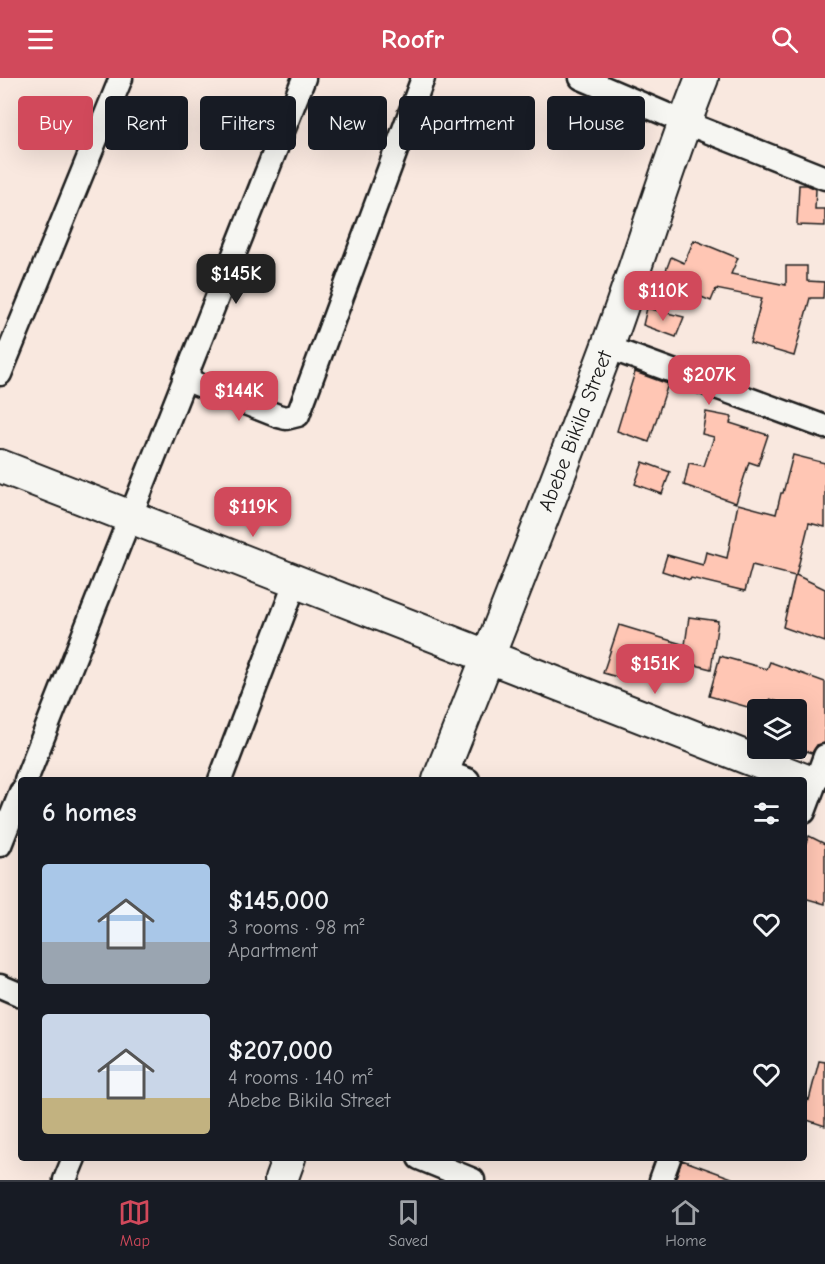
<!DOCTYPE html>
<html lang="en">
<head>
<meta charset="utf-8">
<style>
  :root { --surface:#171b24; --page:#20242c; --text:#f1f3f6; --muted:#9ea1a6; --line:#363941; --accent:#d1495b }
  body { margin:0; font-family:"Comic Neue",sans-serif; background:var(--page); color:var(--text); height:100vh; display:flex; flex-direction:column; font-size:22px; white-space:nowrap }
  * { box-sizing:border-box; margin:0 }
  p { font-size:20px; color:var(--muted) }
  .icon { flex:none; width:33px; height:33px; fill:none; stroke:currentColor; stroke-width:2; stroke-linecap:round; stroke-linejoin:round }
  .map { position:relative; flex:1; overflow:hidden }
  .drawer { position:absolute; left:18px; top:699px; width:789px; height:384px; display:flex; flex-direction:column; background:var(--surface); border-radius:6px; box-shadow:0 6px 24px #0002 }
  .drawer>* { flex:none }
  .top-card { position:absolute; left:18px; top:18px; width:789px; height:54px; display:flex; gap:12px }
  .fabs { position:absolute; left:747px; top:621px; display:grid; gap:12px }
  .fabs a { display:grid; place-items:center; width:60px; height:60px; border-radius:6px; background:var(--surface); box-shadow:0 6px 24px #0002; font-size:30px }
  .price { position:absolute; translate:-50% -51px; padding:0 14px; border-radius:12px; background:var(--accent); color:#fff; font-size:20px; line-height:39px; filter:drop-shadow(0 2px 3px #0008) }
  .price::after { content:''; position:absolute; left:50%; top:36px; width:18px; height:14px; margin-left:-9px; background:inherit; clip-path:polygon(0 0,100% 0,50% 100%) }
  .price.current { background:#222; color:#fff }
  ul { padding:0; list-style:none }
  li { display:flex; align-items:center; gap:18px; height:150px; padding:0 24px }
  li span { display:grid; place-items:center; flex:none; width:168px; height:120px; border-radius:6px; color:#555 }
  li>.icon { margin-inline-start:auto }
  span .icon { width:72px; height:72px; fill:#fffc; stroke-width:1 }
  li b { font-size:26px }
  h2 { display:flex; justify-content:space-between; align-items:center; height:72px; padding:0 24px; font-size:26px }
  .chip { padding:0 21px; border-radius:6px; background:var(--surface); box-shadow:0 6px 24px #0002; font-size:21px; line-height:54px }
  .chip.current { background:var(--accent); color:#fff }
  header { display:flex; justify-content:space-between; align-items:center; height:78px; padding:0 24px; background:var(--accent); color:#fff; font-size:27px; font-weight:800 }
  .tabs { display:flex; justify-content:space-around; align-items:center; height:84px; border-top:2px solid var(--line); background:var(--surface); font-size:16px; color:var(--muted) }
  .tabs a { display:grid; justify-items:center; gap:3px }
  .tabs .current { color:var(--accent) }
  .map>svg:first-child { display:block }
  .building { fill:#ffc6b4; stroke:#1c1c1c; stroke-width:1.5 }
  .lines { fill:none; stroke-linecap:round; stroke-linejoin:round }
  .street-casing { stroke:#1c1c1c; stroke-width:27 }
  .secondary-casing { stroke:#1c1c1c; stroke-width:36 }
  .street { stroke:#f6f6f2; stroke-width:22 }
  .secondary { stroke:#f6f6f2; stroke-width:32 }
  .labels { text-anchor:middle; stroke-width:4.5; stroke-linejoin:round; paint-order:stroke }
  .street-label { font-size:21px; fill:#1c1c1c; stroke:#f6f6f2 }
</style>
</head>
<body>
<header><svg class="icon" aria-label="menu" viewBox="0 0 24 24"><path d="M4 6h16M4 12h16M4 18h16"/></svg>Roofr<svg class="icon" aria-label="search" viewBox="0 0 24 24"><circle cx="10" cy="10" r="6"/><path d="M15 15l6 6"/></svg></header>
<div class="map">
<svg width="825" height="1102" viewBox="0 0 825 1102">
  <rect width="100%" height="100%" fill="#f9e8df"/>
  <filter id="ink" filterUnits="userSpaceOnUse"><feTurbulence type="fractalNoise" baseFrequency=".0167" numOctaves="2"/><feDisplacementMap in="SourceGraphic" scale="12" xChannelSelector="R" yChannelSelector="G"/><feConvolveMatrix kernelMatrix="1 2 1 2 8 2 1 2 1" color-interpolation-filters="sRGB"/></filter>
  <g filter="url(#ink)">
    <!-- building -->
    <path class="building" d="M799,107h8l9,4 -1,20h10v17l-28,-1z
      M694,162l44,18 -7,16 55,11v-19h21v15l17,1 -1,16h-13l-16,58 -44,-13 12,-45 -46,-9 -5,12 -49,-20 9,-24 13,6z
      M647,230l37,9 -8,20 -33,-12z
      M635,294l33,12 -19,58 -32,-11z
      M706,334l26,5 -2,6 38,12 -10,30 -9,-3 -13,41 -52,-18 5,-22 15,3 10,-29 -12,-3z
      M793,377l32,8v64l-16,-4 -13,52 29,14v53l-42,-15 12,-51 -43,-11 -7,26 -54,-13 -1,2 -28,-9 5,-16 36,10 3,-13 21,6 11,-54 38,10 5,-21h2z
      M643,384l27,10 -8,22 -27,-10z
      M689,539l29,4 -7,48 -66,-17 -2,4 -14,-5 -8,27 -18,-5 16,-48 66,20z
      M720,578l47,13 3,-7 55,20v61l-8,2 -5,8 -16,-5v-40l-26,-9 -3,11h-9l-49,-14z
      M809,758l16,8v60l-21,-6v-51z
      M819,983l6,1v64l-21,-7v-8l4,-12 1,1z
      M682,1082l50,18v2h-57z"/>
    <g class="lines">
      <!-- street casing -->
      <g class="street-casing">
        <path id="street" d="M581,0l103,44 141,56
          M607,269l218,80
          M0,296l121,-296
          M184,301l94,37 8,2 12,-3 125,-337
          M443,693l25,9
          M26,702l278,-702
          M220,702l76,-199
          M804,734l21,-56
          M0,767l21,-53
          M0,908l21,9
          M419,1080l54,22
          M65,1102l9,-22
          M661,1102l8,-22"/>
      </g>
      <!-- secondary casing -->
      <g class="secondary-casing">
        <path id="secondary" d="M0,388l804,314
          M439,702c57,-143 114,-287 168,-432 33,-90 59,-181 95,-270
          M281,1102l8,-22"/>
      </g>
      <!-- street -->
      <use href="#street" class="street"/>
      <!-- secondary -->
      <use href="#secondary" class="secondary"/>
    </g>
  </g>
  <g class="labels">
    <!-- street labels -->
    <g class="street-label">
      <text transform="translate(575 353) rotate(-69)" y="7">Abebe Bikila Street</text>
    </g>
  </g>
</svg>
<div class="fabs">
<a><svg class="icon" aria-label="layers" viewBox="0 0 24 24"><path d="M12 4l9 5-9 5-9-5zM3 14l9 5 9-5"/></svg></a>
</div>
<b class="price current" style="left:236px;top:227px">$145K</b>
<b class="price" style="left:663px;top:244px">$110K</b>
<b class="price" style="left:709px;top:328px">$207K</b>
<b class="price" style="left:239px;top:344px">$144K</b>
<b class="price" style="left:253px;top:460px">$119K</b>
<b class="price" style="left:655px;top:617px">$151K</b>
<div class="top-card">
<a class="chip current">Buy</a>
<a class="chip">Rent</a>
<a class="chip">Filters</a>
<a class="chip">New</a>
<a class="chip">Apartment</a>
<a class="chip">House</a>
</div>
<section class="drawer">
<h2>6 homes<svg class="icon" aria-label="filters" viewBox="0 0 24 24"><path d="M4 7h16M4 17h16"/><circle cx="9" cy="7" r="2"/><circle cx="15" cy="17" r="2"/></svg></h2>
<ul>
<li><span style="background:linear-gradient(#a9c7e8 65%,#9aa5b1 0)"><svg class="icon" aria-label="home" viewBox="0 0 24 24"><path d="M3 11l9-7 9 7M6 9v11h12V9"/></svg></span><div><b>$145,000</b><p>3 rooms · 98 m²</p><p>Apartment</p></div><svg class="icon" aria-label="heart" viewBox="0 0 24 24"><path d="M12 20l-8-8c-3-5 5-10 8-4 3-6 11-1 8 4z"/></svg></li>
<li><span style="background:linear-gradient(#c9d6e8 70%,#c2b280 0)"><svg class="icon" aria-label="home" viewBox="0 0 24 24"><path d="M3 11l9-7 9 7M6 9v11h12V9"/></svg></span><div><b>$207,000</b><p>4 rooms · 140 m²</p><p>Abebe Bikila Street</p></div><svg class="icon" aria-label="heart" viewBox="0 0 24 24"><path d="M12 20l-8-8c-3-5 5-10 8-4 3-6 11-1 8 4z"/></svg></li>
</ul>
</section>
</div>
<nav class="tabs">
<a class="current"><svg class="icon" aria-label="map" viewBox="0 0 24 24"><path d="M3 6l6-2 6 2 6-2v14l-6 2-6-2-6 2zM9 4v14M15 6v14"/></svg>Map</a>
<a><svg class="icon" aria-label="saved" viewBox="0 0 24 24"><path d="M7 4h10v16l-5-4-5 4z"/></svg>Saved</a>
<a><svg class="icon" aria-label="home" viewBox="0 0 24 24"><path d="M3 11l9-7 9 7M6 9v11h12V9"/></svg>Home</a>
</nav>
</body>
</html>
